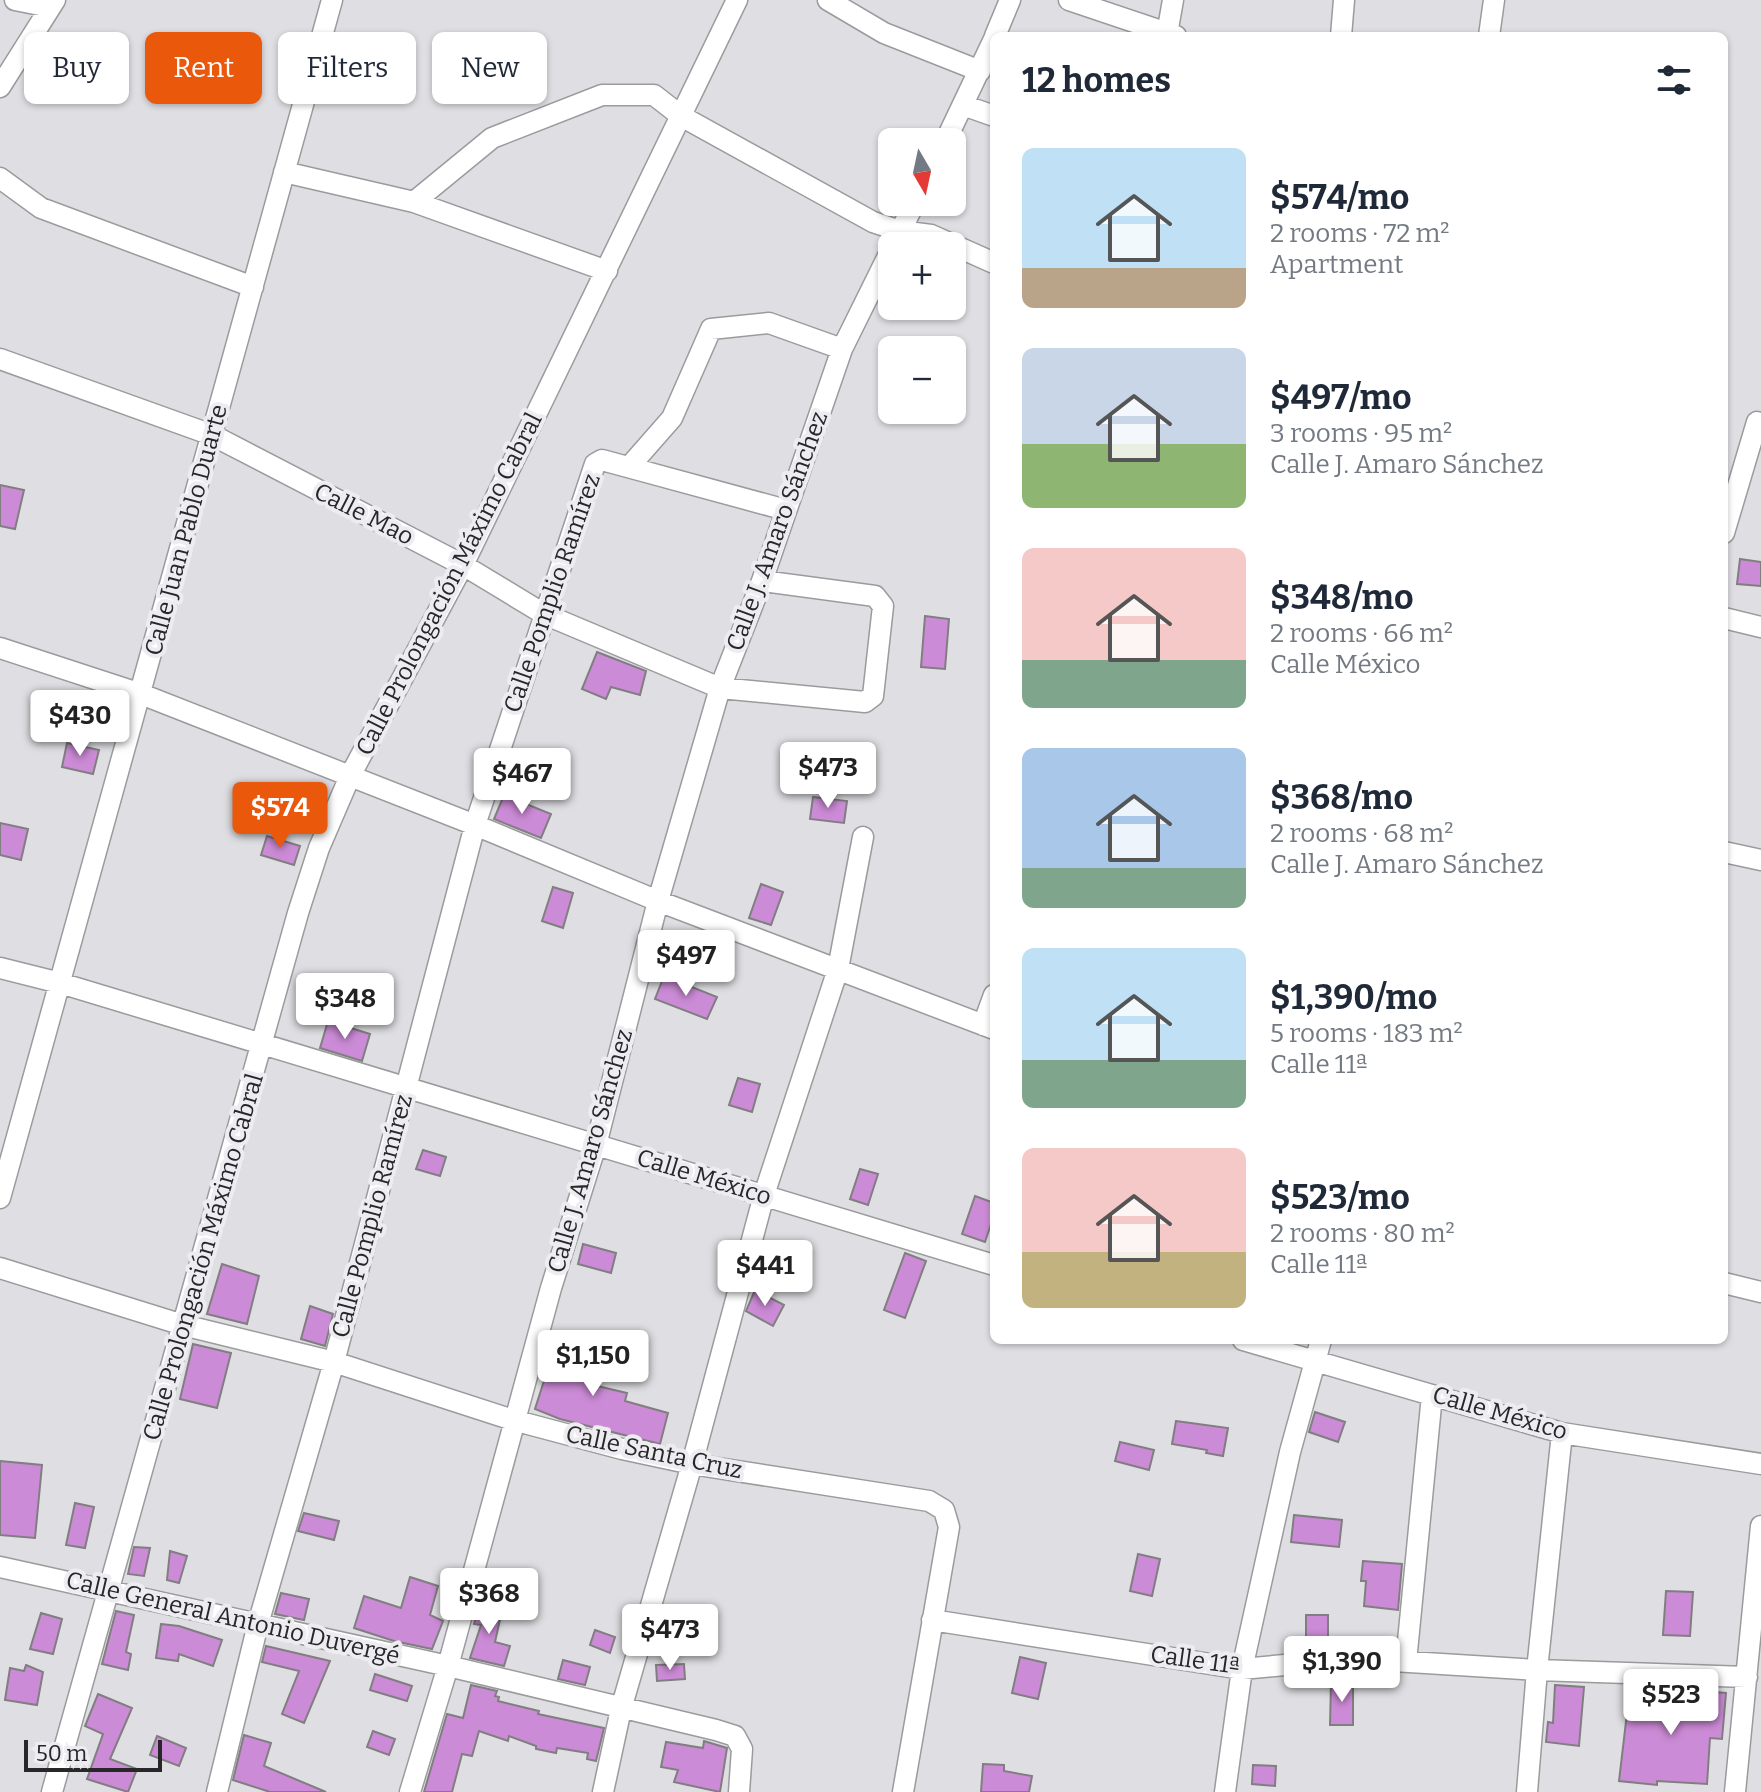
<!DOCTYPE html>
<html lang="en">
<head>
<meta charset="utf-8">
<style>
  :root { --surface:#fff; --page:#f6f6f7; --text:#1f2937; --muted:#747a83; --accent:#ea580c }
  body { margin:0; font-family:Bitter,serif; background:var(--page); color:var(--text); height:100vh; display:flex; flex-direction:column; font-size:30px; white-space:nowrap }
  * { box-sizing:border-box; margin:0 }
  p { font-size:26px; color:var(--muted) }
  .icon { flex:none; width:44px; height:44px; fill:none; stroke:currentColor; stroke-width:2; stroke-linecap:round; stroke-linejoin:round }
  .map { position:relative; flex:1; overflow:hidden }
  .sheet { position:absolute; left:990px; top:32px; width:738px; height:1312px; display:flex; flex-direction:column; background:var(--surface); border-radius:12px; box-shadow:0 2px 6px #0004 }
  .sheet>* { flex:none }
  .banner { position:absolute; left:24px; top:32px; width:760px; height:72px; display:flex; gap:16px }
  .needle { width:52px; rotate:171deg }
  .controls { position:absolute; left:878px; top:128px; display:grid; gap:16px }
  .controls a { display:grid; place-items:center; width:88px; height:88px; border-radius:12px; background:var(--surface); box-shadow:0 2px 6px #0004; font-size:40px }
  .scale { position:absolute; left:24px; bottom:20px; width:138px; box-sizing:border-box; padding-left:8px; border:4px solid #272728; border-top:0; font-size:22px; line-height:28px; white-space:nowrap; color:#272728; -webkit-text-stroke:6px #edecf0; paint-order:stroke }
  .price { position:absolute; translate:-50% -68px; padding:0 18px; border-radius:8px; background:#fff; color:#222; font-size:26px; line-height:52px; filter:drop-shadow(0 2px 4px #0008) }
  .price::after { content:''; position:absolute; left:50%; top:48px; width:24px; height:18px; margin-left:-12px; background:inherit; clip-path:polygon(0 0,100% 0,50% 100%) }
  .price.on { background:var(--accent); color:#fff }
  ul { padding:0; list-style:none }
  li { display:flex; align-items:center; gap:24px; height:200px; padding:0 32px }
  li span { display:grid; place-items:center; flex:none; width:224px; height:160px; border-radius:12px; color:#555 }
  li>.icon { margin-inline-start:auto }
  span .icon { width:96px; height:96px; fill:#fffc; stroke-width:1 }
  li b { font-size:34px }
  h2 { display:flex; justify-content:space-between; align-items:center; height:96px; padding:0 32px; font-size:34px }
  .pill { padding:0 28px; border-radius:12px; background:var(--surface); box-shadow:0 2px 6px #0004; font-size:28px; line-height:72px }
  .pill.on { background:var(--accent); color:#fff }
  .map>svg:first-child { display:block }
  .building { fill:#cc8bd6; stroke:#817e81; stroke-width:2 }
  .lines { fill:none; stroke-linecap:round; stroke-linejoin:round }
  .street-casing { stroke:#9b9b9e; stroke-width:23 }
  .street { stroke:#fff; stroke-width:20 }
  .labels { text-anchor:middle; stroke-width:8; stroke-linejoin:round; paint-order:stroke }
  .street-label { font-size:24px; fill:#272728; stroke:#edecf0 }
</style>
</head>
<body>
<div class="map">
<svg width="1761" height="1792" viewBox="0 0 1761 1792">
  <rect width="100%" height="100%" fill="#dfdfe3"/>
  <!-- building -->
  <path class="building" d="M0,485l24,5 -9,39 -15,-3z
    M1740,559l21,3v24l-24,-2z
    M925,616l24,3 -4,50 -24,-2z
    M597,652l49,19 -6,24 -29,-8 -5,12 -24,-10z
    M67,743l32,7 -6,24 -31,-7z
    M504,795l47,19 -10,24 -47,-19z
    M813,797l34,4 -3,22 -34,-4z
    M0,823l28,6 -7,31 -21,-5z
    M267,836l33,10 -6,19 -33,-10z
    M761,884l22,8 -12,33 -22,-7z
    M553,887l20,6 -10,35 -21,-7z
    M664,976l53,21 -10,22 -52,-20z
    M328,1021l42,13 -8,27 -42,-13z
    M738,1078l22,6 -8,28 -23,-7z
    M423,1150l23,7 -6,19 -24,-7z
    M860,1169l18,5 -10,31 -18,-6z
    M975,1196l19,7v12l-9,27 -23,-8z
    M583,1244l33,9 -5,20 -33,-9z
    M905,1253l21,8 -21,57 -21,-8z
    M222,1264l37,12 -12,48 -40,-10z
    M755,1290l29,15 -11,21 -27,-15z
    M310,1306l23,8 -8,32 -24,-7z
    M554,1340l42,15 -9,24 7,2 -1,4 34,8 -2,8 43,12 -8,31 -100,-25 -25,-10 15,-47 -4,-1z
    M193,1344l38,9 -14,55 -37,-9z
    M1315,1412l30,10 -7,20 -29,-10z
    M1176,1421l52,7 -5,28 -17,-3 1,-3 -35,-6z
    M1120,1442l34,8 -5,20 -34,-9z
    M0,1461l42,4 -7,73 -35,-3z
    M75,1503l19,4 -9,41 -19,-3z
    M304,1513l35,8 -5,19 -36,-9z
    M1294,1515l48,5 -3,27 -48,-5z
    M134,1547l16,1 -6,28 -16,-2z
    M170,1551l17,5 -8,27 -12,-3z
    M1138,1554l22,5 -8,37 -22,-5z
    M1363,1561l39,3 -4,46 -34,-4 2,-25h-5z
    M410,1577l28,9 -8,29 13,6 -11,28 -38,-8 -40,-13 10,-32 37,12z
    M1666,1591l27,1 -3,44 -27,-1z
    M281,1593l28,6 -5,21 -29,-6z
    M480,1601l23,5 -8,36 15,4 -6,20 -34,-8 11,-33 -7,-1z
    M116,1611l18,4 -8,37 5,2 -3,16 -26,-6z
    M41,1613l21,6 -9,35 -23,-5z
    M1306,1615h22v32h-22z
    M161,1624l18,2 43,14 -9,26 -34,-12 -1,7 -22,-3z
    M595,1630l20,7 -5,16 -20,-8z
    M266,1646l64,15 -26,62 -22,-9 17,-43 -37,-9z
    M1020,1657l26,6 -8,36 -26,-6z
    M563,1660l27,7 -5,18 -27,-6z
    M684,1664l1,15 -28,2 -1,-16z
    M26,1665l17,7 -6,33 -32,-5 5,-32 14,3z
    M375,1674l37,12 -5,15 -37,-11z
    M1331,1683h22v42h-23z
    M471,1685l26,6 -2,5 4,1 -1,4 41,10 -1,3 66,14 -8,33 -9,-2 1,-6 -31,-5 -1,5 -20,-4v-3l-27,-10 -1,5 -29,-10 -7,25 -10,-2 -10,38h-28l23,-78 16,4z
    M1555,1685l29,2 -5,59 -33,-4 2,-20 5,1z
    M1670,1688l56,5 -4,46 -12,-1 -3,46 -50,-3v4l-38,-4 10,-85 40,4z
    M98,1694l34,14 -22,51 27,10 -9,23 -41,-13 16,-45 -18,-8z
    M373,1731l22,8 -6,16 -22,-8z
    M244,1735l27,8 -7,23 62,26h-56l-37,-12z
    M157,1736l29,12 -7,18 -29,-11z
    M704,1741l23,7 -7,44 -46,-10 4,-12 -17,-3 5,-25 37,6z
    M983,1764l21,1v6l28,5 -3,16h-48z
    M1253,1765l23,1 -1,20 -23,-2z"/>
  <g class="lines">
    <!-- street casing -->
    <g class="street-casing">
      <path id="street" d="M15,0l35,7
        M828,0l56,33 96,38
        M1069,0l107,36
        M1167,34l6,-34
        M995,36l15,-36
        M1341,36l3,-36
        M1489,36l5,-36
        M0,87l55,-87
        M963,105l31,11
        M945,142l49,-103
        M284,172l130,30 193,69
        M0,178l41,30 212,79
        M414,202l78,-64 110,-43h52l27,21 192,106 27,9 31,4 63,28
        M895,242l20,-40
        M0,359l212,76 251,130 81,49 176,74 145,14 8,-6 10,-90 -8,-10 -113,-15
        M629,467l43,-49 39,-89 58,-6 73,26
        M1724,533l33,-111
        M1724,618l37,9
        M0,648l141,46 334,131 183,76 336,128
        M1724,852l37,8
        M0,968l60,15 934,282
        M983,1025l11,-30
        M0,1198l332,-1198
        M0,1268l183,57 151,37 179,58 109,29 70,15 237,37 15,9 5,17 -46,265
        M1724,1283l37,9
        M1243,1340l319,93 199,31
        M0,1567l448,99 268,64 19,6 7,13 -3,43
        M932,1620l310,49 75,-7 76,-1 144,9 210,7
        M1406,1662l26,-267
        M52,1792l246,-879 21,-65 31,-72 113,-211 274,-565
        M217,1792l41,-168 76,-262 141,-537 120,-361 7,-4 184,50
        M410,1792l38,-126 103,-378 45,-143 62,-244 62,-213 42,-107 80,-232 50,-101
        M603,1792l18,-83 71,-245 72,-269 74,-226 25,-132
        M1225,1792l17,-123 48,-217 31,-112
        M1527,1792l10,-122 25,-237
        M1735,1792l26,-266"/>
    </g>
    <!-- street -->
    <use href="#street" class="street"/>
  </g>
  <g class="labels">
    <!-- street labels -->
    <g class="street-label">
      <text transform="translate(364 514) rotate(27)" y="8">Calle Mao</text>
      <text transform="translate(186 530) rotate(-75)" y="8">Calle Juan Pablo Duarte</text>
      <text transform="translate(777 531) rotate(-70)" y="8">Calle J. Amaro Sánchez</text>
      <text transform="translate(449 584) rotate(-63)" y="8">Calle Prolongación Máximo Cabral</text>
      <text transform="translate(552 593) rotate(-71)" y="8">Calle Pomplio Ramírez</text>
      <text transform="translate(590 1151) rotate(-74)" y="8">Calle J. Amaro Sánchez</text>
      <text transform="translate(704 1177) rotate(17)" y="8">Calle México</text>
      <text transform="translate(372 1216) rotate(-75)" y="8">Calle Pomplio Ramírez</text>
      <text transform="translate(203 1257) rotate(-74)" y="8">Calle Prolongación Máximo Cabral</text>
      <text transform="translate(1500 1413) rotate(16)" y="8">Calle México</text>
      <text transform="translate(654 1452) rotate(12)" y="8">Calle Santa Cruz</text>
      <text transform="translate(233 1618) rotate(13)" y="8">Calle General Antonio Duvergé</text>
      <text transform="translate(1195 1660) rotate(8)" y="8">Calle 11ª</text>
    </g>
  </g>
</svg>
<div class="controls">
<a><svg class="needle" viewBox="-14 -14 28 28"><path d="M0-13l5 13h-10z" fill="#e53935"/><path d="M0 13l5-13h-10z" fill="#747a83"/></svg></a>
<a>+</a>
<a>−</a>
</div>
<div class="scale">50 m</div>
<b class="price" style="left:80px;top:758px">$430</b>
<b class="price" style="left:828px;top:810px">$473</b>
<b class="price" style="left:522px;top:816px">$467</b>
<b class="price on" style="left:280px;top:850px">$574</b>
<b class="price" style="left:686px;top:998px">$497</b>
<b class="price" style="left:345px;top:1041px">$348</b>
<b class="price" style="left:765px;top:1308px">$441</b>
<b class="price" style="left:593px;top:1398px">$1,150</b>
<b class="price" style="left:489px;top:1636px">$368</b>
<b class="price" style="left:670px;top:1672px">$473</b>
<b class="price" style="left:1342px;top:1704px">$1,390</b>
<b class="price" style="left:1671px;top:1737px">$523</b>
<div class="banner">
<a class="pill">Buy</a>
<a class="pill on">Rent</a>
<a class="pill">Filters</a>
<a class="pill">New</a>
</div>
<section class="sheet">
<h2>12 homes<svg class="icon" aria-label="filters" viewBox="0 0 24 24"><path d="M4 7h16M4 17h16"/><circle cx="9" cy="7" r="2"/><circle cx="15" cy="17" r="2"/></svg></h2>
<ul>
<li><span style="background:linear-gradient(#bfe0f5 75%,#b9a48a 0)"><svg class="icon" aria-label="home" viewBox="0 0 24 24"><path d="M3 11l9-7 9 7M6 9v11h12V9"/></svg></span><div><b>$574/mo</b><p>2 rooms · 72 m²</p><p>Apartment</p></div></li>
<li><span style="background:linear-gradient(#c9d6e8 60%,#8fb573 0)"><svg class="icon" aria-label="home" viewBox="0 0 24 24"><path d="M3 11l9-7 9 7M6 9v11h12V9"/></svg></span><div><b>$497/mo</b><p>3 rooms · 95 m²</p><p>Calle J. Amaro Sánchez</p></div></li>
<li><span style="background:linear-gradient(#f6c9c9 70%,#7fa58c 0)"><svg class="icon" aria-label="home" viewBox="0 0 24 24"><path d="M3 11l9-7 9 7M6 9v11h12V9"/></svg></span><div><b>$348/mo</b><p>2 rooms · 66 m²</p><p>Calle México</p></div></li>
<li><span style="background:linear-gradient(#a9c7e8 75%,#7fa58c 0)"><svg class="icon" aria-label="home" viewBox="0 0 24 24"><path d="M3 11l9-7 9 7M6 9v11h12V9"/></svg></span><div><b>$368/mo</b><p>2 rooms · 68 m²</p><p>Calle J. Amaro Sánchez</p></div></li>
<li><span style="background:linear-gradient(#bfe0f5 70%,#7fa58c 0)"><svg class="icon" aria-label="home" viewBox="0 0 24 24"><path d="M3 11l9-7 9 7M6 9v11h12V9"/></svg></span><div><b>$1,390/mo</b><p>5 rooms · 183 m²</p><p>Calle 11ª</p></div></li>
<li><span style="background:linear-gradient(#f6c9c9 65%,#c2b280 0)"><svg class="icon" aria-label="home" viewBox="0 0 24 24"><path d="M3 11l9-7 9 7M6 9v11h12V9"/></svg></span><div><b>$523/mo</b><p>2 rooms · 80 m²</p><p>Calle 11ª</p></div></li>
</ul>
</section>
</div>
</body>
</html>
